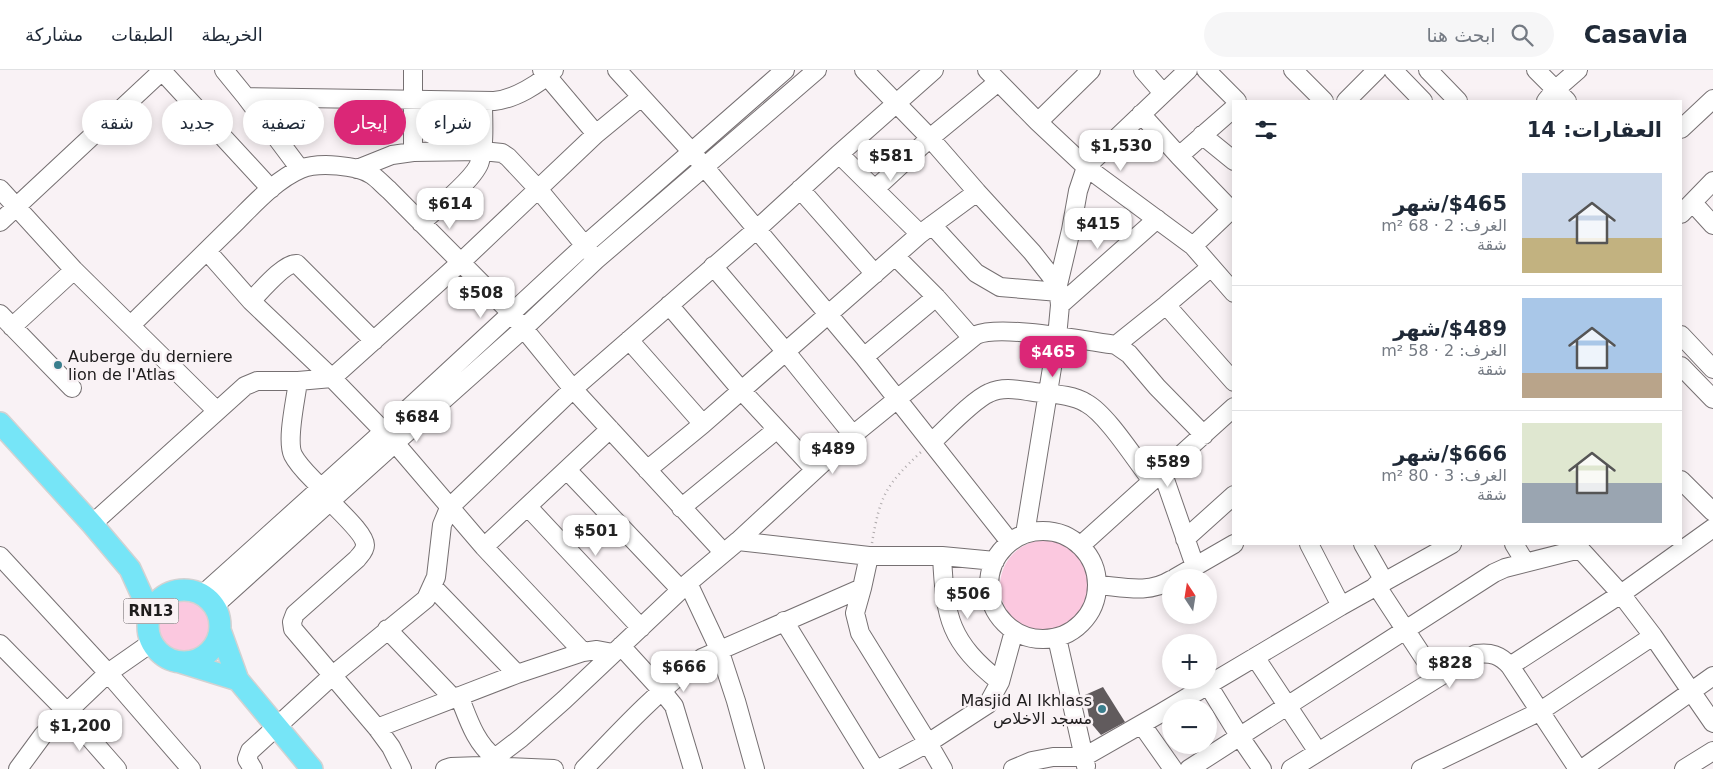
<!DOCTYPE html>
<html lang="ar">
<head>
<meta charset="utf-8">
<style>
  :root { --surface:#fff; --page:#f6f6f7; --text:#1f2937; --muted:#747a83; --line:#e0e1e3; --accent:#db2777 }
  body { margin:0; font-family:"DejaVu Sans","Noto Naskh Arabic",sans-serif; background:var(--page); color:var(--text); direction:rtl; height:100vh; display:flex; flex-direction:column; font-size:19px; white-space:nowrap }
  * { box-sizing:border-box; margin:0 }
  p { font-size:16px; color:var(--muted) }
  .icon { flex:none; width:28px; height:28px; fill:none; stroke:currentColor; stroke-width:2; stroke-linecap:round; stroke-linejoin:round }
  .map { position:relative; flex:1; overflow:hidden; direction:ltr }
  .drawer { position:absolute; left:1232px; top:30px; width:450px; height:445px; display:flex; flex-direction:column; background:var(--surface); border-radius:0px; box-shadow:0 2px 12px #0003; direction:rtl }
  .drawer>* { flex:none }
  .top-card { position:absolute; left:15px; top:30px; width:475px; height:45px; direction:rtl; display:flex; gap:10px }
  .needle { width:32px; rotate:348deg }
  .controls { position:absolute; left:1162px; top:499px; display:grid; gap:10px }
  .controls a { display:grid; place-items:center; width:55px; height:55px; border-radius:50%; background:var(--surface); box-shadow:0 2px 12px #0003; font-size:25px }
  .price { position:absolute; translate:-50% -42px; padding:0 11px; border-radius:10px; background:#fff; color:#222; font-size:16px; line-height:32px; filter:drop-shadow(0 1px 2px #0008) }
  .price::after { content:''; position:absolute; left:50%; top:30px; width:15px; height:11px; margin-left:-8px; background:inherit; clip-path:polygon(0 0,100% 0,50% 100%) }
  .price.on { background:var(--accent); color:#fff }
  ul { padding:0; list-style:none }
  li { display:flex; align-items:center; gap:15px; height:125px; padding:0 20px }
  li+li { border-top:1px solid var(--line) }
  li span { display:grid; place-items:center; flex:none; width:140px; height:100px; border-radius:0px; color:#555 }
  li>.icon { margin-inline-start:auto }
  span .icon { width:60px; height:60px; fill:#fffc; stroke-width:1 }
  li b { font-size:21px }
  h2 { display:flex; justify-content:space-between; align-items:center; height:60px; padding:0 20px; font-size:21px }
  .chip { padding:0 18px; border-radius:22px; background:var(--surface); box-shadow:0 2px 12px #0003; font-size:18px; line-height:45px }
  .chip.on { background:var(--accent); color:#fff }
  header { display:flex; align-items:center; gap:30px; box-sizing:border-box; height:70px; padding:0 25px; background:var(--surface); border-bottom:1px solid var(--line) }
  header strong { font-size:24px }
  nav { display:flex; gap:28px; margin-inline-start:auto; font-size:18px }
  .search { width:350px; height:45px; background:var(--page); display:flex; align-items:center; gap:12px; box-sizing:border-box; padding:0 18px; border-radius:28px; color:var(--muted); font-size:19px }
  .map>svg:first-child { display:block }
  .green { fill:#fbc8df }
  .building { fill:#615b5d }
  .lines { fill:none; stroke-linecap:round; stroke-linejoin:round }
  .minor-casing { stroke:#767072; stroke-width:20 }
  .major-casing { stroke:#d2d2d2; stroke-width:24 }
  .path { stroke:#b0abad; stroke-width:2.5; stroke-dasharray:1 4; stroke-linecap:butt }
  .minor { stroke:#fff; stroke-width:18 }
  .major { stroke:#76e5f7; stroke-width:21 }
  .poi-dot { fill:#3a7e8d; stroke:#f9f2f5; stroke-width:2 }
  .labels { text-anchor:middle; stroke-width:5; stroke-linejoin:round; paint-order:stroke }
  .shield { fill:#f9f2f5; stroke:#605c5e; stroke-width:1 }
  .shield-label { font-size:15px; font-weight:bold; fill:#1e1c1d }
  .poi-label { font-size:16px; fill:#1e1c1d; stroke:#f9f2f5; text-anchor:start }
</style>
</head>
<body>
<header>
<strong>Casavia</strong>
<div class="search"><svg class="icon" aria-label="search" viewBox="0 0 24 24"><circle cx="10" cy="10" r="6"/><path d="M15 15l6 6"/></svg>ابحث هنا</div>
<nav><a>الخريطة</a><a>الطبقات</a><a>مشاركة</a></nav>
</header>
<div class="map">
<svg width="1713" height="699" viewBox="0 0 1713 699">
  <rect width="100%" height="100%" fill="#f9f2f5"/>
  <!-- green -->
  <path class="green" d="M1000 516a46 46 0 1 1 92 0a46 46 0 1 1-92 0Z
    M152 555a32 32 0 1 1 64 0a32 32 0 1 1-64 0Z"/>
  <!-- building -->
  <path class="building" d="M1103,617l22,35 -24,13 -11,-13 -5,-27z"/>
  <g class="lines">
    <!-- minor casing -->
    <g class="minor-casing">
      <path id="minor" d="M224,0l22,27 54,72
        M413,0v82
        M542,0l54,64
        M617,0l74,81 173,206 146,185
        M864,0l66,68 47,54 55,60 26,33
        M987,0l51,52 48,45 107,79 41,47
        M1143,0l20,23
        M1206,0l31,31
        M1293,0l31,31
        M1393,0l30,31
        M1428,0l30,31
        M1536,0l31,31
        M162,1l109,118
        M246,27l248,4c21,-2 45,-17 60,-31
        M1346,31l31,-31
        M1546,31l9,-11 23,-20
        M1141,44l38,42 52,54
        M1038,52l53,-52
        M1681,59l32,-30
        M1202,65l32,26
        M839,84l81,80
        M1179,86l55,-48
        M357,99l35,-14 21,-3 69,-1 20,2 6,4 31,33 52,63
        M0,119l74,81 143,141
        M800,119l75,85
        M875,119l55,-51 68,-56
        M1693,133l20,22
        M1681,144l32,-33
        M0,152l163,-152
        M421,153c13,-12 56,-46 59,-62 5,-18 3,-40 3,-59
        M932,155l44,48 24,14 59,5
        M1193,176l41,-39
        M207,181l44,50 81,77 63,65 89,104 99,105 14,-2 16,3
        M895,186l41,41 36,41
        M713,196l73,86 67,83
        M251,231c9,-9 34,-39 46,-37l77,77
        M669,235l72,85 74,80
        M1060,235l97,-86
        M1166,235l68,77
        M0,244l72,74
        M131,255c35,-34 70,-69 106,-104 18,-18 40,-42 64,-52 17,-7 56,-4 71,6 6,4 11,10 17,15l122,123 62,76 151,164
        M12,257l62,-57
        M1681,265l32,34
        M629,270l74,84
        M1116,275l50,-40 45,-38
        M864,287l72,-60
        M1681,296l32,33
        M298,311c-2,18 -12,59 -5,74 6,12 19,23 28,33
        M932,372c14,-13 41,-42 57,-49 15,-7 30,-3 45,-1 16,2 38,2 52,11 21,11 50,58 66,78
        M567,400l114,120
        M647,400l56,-46 217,-190 57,-42
        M1162,401l33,95
        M1681,410l32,32
        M330,431c8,9 35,33 35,44 0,6 -5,10 -8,14l-62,55 -3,8 1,7 84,99 14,19 11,22
        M528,437l113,121
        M681,438l95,-78
        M92,454l153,-138 12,-5h41l34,-3 128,-115 136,-129 45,-37
        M989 515a54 54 0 1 1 108 0a54 54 0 1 1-108 0Z
        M1025,464l32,-197 3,-32 -2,-20 13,-55 7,-39 8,-24 102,-97
        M1185,469l49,-44
        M738,471l131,15h73l53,5
        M1309,474l32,62
        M1363,474l21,37
        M1514,474l11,18
        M1080,476l154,-139
        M484,477l126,-118
        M0,486l108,117 83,96
        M869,486l-7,32 -7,25 5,20 68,110 15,26
        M942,486c3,63 8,86 58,126
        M1175,508l59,-34
        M688,513l31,66 17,52 19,68
        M1098,515c25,2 51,9 73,-5
        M1376,515l61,93
        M433,517l84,87
        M202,525l182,-164 201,-186 200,-175
        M214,536l181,-163 128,-114 73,-69 221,-190
        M784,551l91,148
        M387,559l66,69
        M1057,568l29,128
        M0,574l67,68 50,57
        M621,576l41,45 12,15 19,63
        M1255,587l63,95
        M1510,596l111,-72 92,-66
        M1208,615l32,52 22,32
        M459,626c9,22 16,47 36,62
        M1142,655l31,44
        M377,658l140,-54 66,-22
        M490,696l5,-8 26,-20 43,-38 124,-117 50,-42 115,-106 123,-100c25,-11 110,6 140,10l13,9 28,33 47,48
        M18,699l25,-34 65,-62 43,-30
        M253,699l-6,-10 3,-8 83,-76 93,-76 10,-22 6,-52 7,-17 124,-119 184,-160 82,-75 95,-84
        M445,699l6,-2 30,-1 73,3
        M584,699c37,-39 74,-79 118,-111l160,-70
        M879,699l49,-26 60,-39 12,-22 14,-51
        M1013,699l19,-8 21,-4h31l77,-44 180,-107 111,-62
        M1189,699l305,-196 11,-5 75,-19 41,45 32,42 60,87
        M1291,699l185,-115c15,-2 24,1 34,12l68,103
        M1421,699l118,-57 114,-76
        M1582,699l131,-93
        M1684,699l29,-18"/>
    </g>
    <!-- major casing -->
    <g class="major-casing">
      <path id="major" d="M0,353l92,101 38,45 20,44
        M148 556a36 36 0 1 1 72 0a36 36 0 1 1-72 0Z
        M220,560l18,50 74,89
        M180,592l58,18"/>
    </g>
    <!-- path -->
    <path class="path" d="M872,473c8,-48 14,-58 49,-91"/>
    <!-- minor -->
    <use href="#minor" class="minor"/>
    <!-- major -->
    <use href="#major" class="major"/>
  </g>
  <!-- markers -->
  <g class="poi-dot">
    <circle cx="58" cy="295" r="5"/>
    <circle cx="1102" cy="639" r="5"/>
  </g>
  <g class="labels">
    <!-- shield labels -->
    <rect class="shield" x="123.5" y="528.5" width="55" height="25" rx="4"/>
    <g class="shield-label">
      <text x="151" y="546">RN13</text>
    </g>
    <!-- poi labels -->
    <g class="poi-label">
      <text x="68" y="292">Auberge du derniere<tspan x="68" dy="18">lion de l'Atlas</tspan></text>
      <text x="1092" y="636" text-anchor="end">Masjid Al Ikhlass<tspan x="1092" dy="18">مسجد الاخلاص</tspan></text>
    </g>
  </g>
</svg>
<div class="controls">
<a><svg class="needle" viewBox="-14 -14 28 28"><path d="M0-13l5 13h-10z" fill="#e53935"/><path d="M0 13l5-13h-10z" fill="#747a83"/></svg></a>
<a>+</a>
<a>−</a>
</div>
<b class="price" style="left:1121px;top:102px">$1,530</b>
<b class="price" style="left:891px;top:112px">$581</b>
<b class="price" style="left:450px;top:160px">$614</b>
<b class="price" style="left:1098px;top:180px">$415</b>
<b class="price" style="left:481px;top:249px">$508</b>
<b class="price on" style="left:1053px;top:308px">$465</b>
<b class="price" style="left:417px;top:373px">$684</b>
<b class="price" style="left:833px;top:405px">$489</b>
<b class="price" style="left:1168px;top:418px">$589</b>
<b class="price" style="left:596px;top:487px">$501</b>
<b class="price" style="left:968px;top:550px">$506</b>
<b class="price" style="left:1450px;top:619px">$828</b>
<b class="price" style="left:684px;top:623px">$666</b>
<b class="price" style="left:80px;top:682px">$1,200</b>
<div class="top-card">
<a class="chip">شراء</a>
<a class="chip on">إيجار</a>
<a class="chip">تصفية</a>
<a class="chip">جديد</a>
<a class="chip">شقة</a>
</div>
<section class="drawer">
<h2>العقارات: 14<svg class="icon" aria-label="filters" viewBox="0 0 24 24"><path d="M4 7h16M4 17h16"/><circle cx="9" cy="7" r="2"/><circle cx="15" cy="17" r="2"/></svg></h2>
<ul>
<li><span style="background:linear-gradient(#c9d6e8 65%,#c2b280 0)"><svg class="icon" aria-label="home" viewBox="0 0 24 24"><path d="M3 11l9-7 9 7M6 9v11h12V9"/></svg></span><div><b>$465/شهر</b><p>الغرف: 2 · 68 m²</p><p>شقة</p></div></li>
<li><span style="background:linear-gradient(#a9c7e8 75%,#b9a48a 0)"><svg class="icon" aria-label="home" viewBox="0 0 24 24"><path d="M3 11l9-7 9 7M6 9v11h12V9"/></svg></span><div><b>$489/شهر</b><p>الغرف: 2 · 58 m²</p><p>شقة</p></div></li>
<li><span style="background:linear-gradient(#dfe7d0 60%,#9aa5b1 0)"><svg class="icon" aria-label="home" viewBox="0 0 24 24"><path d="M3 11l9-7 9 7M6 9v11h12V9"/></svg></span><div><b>$666/شهر</b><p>الغرف: 3 · 80 m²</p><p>شقة</p></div></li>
</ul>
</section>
</div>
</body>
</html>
